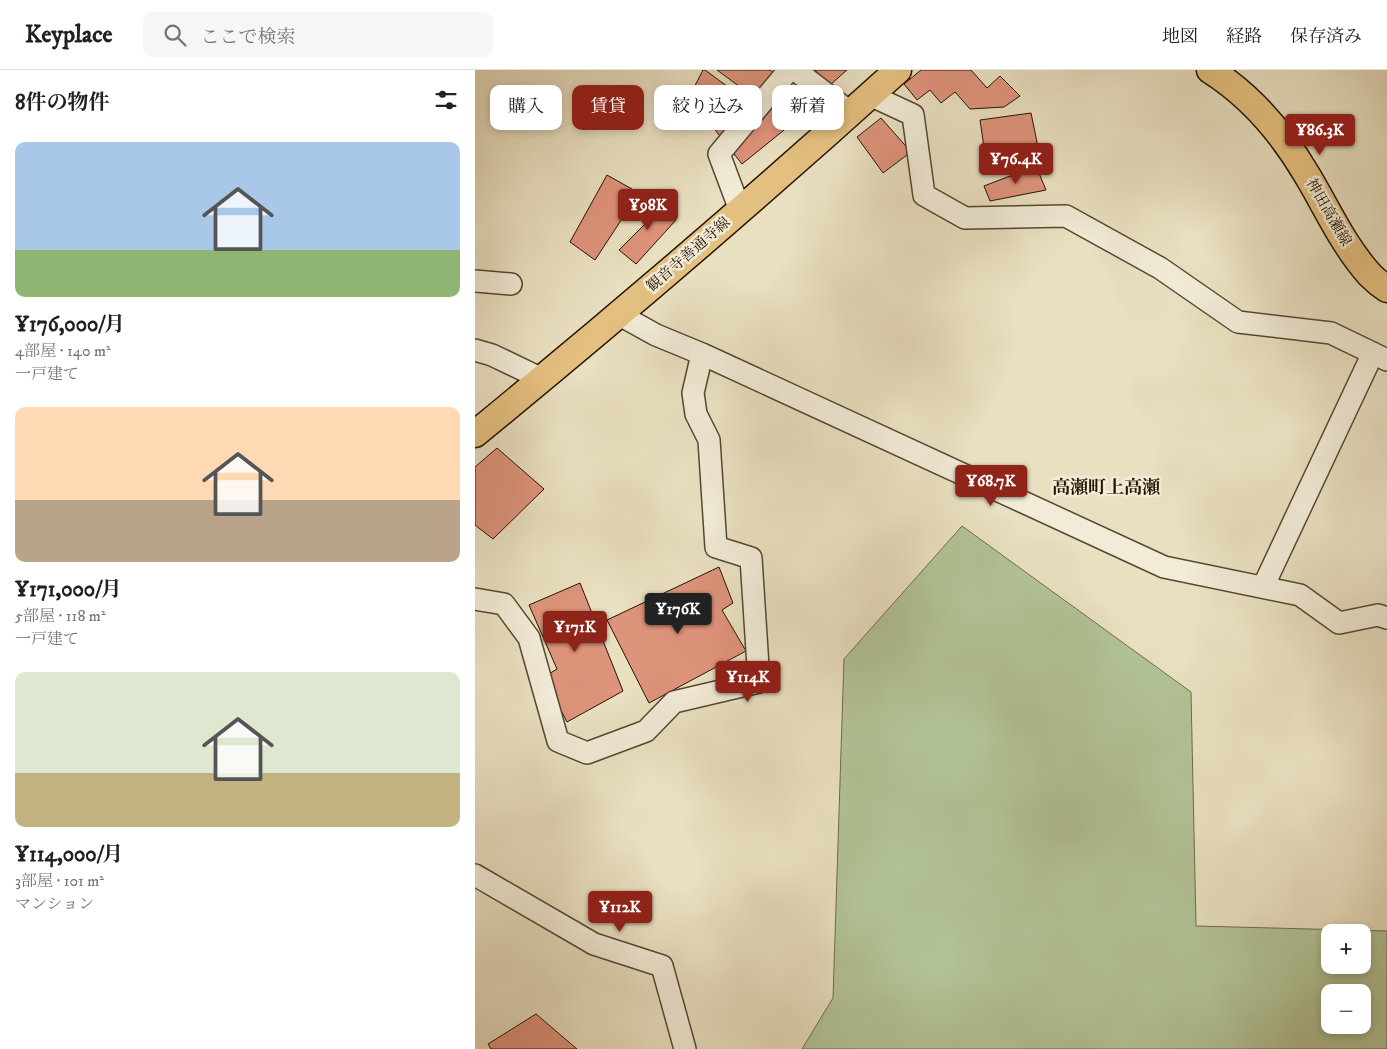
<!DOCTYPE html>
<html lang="ja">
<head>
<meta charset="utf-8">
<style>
  :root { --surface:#fff; --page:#f6f6f6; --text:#202124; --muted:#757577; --line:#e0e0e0; --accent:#8f2418 }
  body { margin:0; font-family:"IM FELL DW Pica","Noto Serif JP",serif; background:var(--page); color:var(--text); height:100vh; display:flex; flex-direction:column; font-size:19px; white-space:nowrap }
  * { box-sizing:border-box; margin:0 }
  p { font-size:16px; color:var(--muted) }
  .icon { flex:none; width:28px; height:28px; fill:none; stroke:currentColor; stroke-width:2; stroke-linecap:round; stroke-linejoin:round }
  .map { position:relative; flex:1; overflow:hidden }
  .panel { display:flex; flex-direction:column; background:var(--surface); width:475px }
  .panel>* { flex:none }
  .guide { position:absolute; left:15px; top:15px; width:475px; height:45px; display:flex; gap:10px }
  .tools { position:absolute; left:846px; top:854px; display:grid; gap:10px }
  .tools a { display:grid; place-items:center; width:50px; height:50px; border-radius:10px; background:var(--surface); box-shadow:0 2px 8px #0003; font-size:25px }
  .price { position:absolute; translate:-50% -42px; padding:0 11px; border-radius:5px; background:var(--accent); color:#fff; font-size:16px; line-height:32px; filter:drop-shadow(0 1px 2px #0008) }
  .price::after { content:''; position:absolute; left:50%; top:30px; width:15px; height:11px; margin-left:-8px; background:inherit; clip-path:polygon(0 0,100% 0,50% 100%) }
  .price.selected { background:#222; color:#fff }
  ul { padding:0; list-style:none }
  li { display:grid; align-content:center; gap:10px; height:265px; padding:0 15px }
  li span { display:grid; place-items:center; height:155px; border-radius:10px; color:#555 }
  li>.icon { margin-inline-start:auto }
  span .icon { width:90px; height:90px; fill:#fffc; stroke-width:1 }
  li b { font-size:21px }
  h2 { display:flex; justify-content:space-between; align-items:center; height:60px; padding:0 15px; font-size:21px }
  .chip { padding:0 18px; border-radius:10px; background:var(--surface); box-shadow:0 2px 8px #0003; font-size:18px; line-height:45px }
  .chip.selected { background:var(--accent); color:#fff }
  header { display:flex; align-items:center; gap:30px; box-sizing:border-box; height:70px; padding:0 25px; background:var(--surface); border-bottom:1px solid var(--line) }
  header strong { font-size:24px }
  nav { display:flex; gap:28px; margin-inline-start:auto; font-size:18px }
  .search { width:350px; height:45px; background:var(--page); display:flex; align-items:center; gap:12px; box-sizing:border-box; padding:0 18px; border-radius:10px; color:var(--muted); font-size:19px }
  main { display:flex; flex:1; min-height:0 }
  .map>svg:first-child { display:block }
  .green { fill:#b2c396; stroke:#6c6c4b; fill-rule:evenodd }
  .building { fill:#de937b; stroke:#251400 }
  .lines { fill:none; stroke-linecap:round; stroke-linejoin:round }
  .minor-casing { stroke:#564730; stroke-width:24 }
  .major-casing { stroke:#251400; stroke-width:29 }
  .minor { stroke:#f1ebd7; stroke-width:21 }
  .major { stroke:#e4c080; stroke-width:26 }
  .labels { text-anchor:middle; stroke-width:5; stroke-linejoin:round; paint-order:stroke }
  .street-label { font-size:15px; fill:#251400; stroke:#f1ebd7 }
  .quarter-label { font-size:18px; font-weight:bold; fill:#251400; stroke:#f1ebd7 }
</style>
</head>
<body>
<header>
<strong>Keyplace</strong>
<div class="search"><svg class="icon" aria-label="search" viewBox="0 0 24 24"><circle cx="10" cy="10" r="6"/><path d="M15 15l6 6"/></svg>ここで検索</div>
<nav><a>地図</a><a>経路</a><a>保存済み</a></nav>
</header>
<main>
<section class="panel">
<h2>8件の物件<svg class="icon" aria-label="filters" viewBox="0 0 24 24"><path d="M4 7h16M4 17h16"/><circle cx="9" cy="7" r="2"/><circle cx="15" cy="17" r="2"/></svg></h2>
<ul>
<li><span style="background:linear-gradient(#a9c7e8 70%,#8fb573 0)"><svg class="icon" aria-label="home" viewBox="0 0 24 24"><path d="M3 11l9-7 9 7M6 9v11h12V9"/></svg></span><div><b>¥176,000/月</b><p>4部屋 · 140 m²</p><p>一戸建て</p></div></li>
<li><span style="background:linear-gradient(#ffd9b3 60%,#b9a48a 0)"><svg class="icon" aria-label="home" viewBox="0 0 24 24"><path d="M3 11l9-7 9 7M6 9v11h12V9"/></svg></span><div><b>¥171,000/月</b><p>5部屋 · 118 m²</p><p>一戸建て</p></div></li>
<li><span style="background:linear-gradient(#dfe7d0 65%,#c2b280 0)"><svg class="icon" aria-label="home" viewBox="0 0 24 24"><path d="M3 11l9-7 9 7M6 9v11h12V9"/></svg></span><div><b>¥114,000/月</b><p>3部屋 · 101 m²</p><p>マンション</p></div></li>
</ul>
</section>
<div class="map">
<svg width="912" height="979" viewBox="0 0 912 979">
  <rect width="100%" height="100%" fill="#e9e0c1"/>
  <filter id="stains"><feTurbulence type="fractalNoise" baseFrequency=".004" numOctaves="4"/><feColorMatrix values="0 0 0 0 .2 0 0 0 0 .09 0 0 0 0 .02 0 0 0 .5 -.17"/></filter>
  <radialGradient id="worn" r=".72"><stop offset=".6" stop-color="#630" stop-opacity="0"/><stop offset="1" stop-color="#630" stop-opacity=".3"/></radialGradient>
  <!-- green -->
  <path class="green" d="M487,456l229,166 5,234 191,5v118h-585l31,-51 11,-339zM855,862h33v33h-33zM855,922h33v33h-33z"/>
  <!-- building -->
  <path class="building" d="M228,0h2l45,33 24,-13 25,28 -57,46 -37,-47 -20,-12z
    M242,0h53l6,4 -17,27z
    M340,0h32l-17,15z
    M446,0h50l16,18 13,-12 20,20 -16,11 -34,2 -15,-17 -14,11 -11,-13 -13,10 -13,-16z
    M556,43l7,34 -53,7 -5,-34z
    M406,48l30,34 -28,21 -26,-36z
    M561,96l10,24 -56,11 -6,-15z
    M132,105l32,18 -44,67 -25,-18z
    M176,129l25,21 -40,44 -17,-14 27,-27 -9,-9z
    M22,378l47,41 -51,50 -18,-14v-58z
    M244,497l14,36 -11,7 24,41 -97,52 -42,-83z
    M105,513l43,108 -56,31 -23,-45 13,-8 -28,-64z
    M61,944l41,35h-86l-3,-5z"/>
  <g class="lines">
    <!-- minor casing -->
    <g class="minor-casing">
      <path id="minor" d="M320,0l55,42
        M395,25l43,20 11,80 41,23 101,-2 94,52 78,54 93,11 56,27
        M265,140l-21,-56 70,-84
        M0,211l36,3
        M143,244l38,21 46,19 462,213 136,28 39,28 39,-8 9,3
        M0,280l17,5 50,24
        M788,517l110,-234
        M0,529l29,5 25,34 29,103 29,12 59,-22 28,-29 85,-20 -8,-124 -35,-11 -7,-107 -13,-26 -3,-21 9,-39
        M0,805l119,69 68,22 23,83"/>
    </g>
    <!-- major casing -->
    <g class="major-casing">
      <path id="major" d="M735,0c41,26 73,64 97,105 20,33 36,70 63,100 5,5 11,10 17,14
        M0,364c144,-118 285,-239 423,-364"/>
    </g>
    <!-- minor -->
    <use href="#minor" class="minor"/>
    <!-- major -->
    <use href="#major" class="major"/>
  </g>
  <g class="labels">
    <!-- street labels -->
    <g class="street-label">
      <text transform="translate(854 142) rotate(60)" y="5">神田高瀬線</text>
      <text transform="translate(213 184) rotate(-41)" y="5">観音寺善通寺線</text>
    </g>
    <!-- quarter labels -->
    <g class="quarter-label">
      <text x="631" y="423">高瀬町上高瀬</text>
    </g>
  </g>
  <rect width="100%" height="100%" filter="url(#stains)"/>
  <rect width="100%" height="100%" fill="url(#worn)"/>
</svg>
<div class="tools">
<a>+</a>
<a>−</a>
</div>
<b class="price" style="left:845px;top:86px">¥86.3K</b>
<b class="price" style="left:541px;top:115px">¥76.4K</b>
<b class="price" style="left:173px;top:161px">¥98K</b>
<b class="price" style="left:516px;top:437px">¥68.7K</b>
<b class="price selected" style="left:203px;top:565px">¥176K</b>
<b class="price" style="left:100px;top:583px">¥171K</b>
<b class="price" style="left:273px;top:633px">¥114K</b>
<b class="price" style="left:145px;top:863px">¥112K</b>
<div class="guide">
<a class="chip">購入</a>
<a class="chip selected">賃貸</a>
<a class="chip">絞り込み</a>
<a class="chip">新着</a>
</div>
</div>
</main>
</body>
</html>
